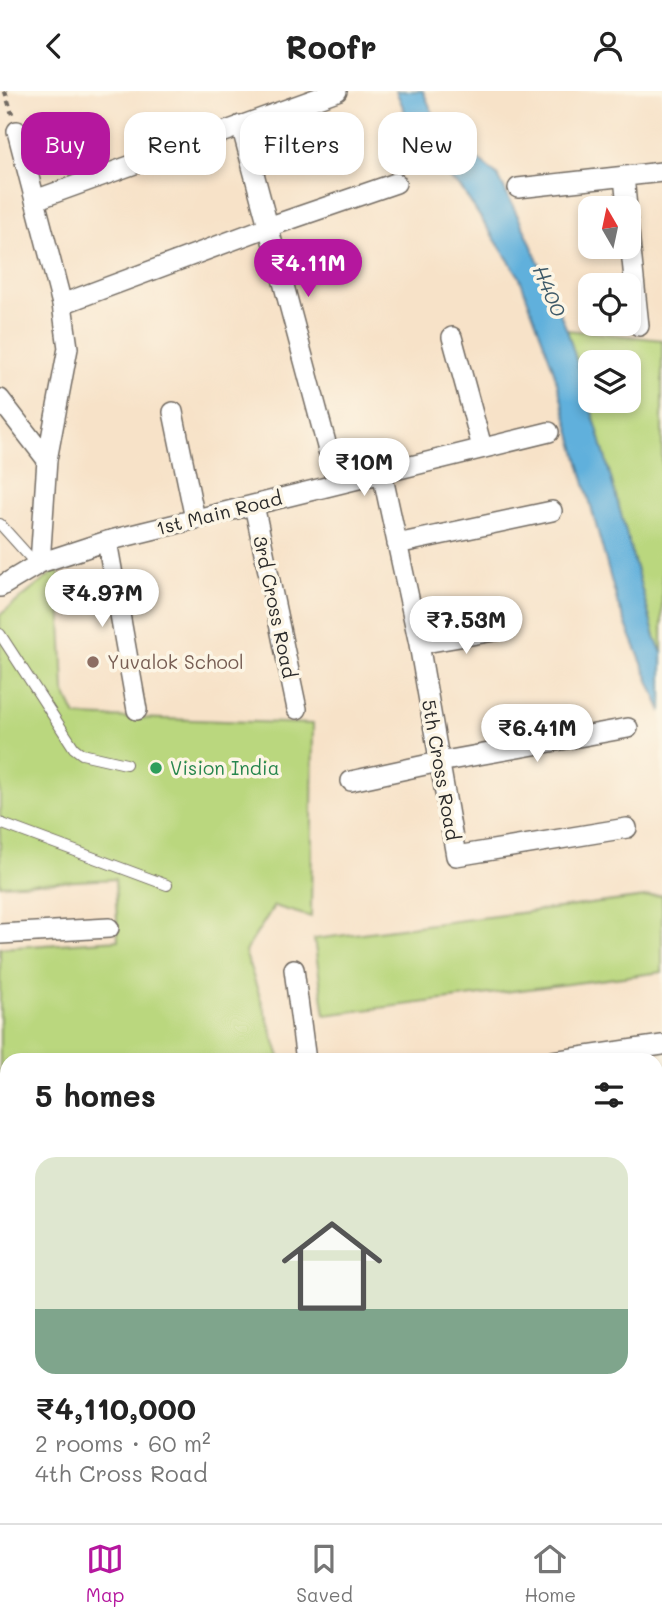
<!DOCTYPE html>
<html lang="en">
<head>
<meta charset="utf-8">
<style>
  :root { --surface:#fff; --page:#f2f2f2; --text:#222; --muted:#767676; --line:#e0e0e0; --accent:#b5179e }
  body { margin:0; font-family:Mali,sans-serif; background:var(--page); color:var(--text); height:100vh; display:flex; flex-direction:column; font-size:26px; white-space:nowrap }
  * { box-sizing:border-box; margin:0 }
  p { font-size:23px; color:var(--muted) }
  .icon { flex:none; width:38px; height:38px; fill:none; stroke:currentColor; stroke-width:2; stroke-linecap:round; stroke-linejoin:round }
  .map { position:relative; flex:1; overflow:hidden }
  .sheet { position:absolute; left:0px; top:962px; width:663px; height:471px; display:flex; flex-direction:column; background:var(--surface); border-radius:21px 21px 0 0; box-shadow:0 4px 10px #0003 }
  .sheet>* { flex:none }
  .top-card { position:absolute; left:21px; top:21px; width:621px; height:63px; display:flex; gap:14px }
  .needle { width:46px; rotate:351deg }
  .tools { position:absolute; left:578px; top:105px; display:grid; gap:14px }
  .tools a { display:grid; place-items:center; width:63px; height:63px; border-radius:14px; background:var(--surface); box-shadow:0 4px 10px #0003; font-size:35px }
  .price { position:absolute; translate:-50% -60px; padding:0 16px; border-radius:24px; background:#fff; color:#222; font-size:23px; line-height:46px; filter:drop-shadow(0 2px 4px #0008) }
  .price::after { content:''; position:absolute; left:50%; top:42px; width:21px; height:16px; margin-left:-10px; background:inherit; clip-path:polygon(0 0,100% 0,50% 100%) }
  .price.selected { background:var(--accent); color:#fff }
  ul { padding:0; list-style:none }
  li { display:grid; align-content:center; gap:14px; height:371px; padding:0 35px }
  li+li { border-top:2px solid var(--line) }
  li span { display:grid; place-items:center; height:217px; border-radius:21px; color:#555 }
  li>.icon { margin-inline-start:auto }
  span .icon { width:126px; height:126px; fill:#fffc; stroke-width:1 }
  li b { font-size:30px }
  h2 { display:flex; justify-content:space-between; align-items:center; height:84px; padding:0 35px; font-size:30px }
  .chip { padding:0 24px; border-radius:21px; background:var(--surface); box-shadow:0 4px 10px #0003; font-size:24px; line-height:63px }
  .chip.selected { background:var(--accent); color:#fff }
  header { display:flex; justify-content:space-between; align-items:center; height:91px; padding:0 35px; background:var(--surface); font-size:32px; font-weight:700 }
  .tabs { display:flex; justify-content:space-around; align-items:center; height:98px; border-top:2px solid var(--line); background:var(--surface); font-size:19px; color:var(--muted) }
  .tabs a { display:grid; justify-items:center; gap:4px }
  .tabs .selected { color:var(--accent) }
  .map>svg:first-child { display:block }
  .green { fill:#bad77e; stroke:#728154; stroke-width:2; fill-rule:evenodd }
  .water { fill:#61b0dc; stroke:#466e84; stroke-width:2 }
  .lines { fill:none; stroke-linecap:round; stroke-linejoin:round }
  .lane-casing { stroke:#726b62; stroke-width:12 }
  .street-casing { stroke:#726b62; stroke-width:22 }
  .path { stroke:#726b62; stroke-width:4.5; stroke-dasharray:5 5; stroke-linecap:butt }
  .lane { stroke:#fff; stroke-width:10 }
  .street { stroke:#fff; stroke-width:19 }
  .education-dot { fill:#8d6e63; stroke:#fcf5e5; stroke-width:2.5 }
  .leisure-dot { fill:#2e9e5b; stroke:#fcf5e5; stroke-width:2.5 }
  .labels { text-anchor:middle; stroke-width:7; stroke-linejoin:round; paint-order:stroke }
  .street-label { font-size:19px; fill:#2b2b2b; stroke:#fcf5e5 }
  .education-label { font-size:19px; fill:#785e54; stroke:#fcf5e5; text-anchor:start }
  .leisure-label { font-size:19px; fill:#27864d; stroke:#fcf5e5; text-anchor:start }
  .water-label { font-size:21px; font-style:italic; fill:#3e5a69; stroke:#fcf5e5 }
</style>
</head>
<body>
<header><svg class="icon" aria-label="back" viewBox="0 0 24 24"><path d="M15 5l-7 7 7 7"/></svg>Roofr<svg class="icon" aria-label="person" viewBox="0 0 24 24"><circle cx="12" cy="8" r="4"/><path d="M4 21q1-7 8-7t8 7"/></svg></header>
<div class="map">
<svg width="662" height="1432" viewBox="0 0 662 1432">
  <rect width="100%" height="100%" fill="#fcf5e5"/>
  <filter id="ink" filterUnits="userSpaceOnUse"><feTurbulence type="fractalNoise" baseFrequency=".0143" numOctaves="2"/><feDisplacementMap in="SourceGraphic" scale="14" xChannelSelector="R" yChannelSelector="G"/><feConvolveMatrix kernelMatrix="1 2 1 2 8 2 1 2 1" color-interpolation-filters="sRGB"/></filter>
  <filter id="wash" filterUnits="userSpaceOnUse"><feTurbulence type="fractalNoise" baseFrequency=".00686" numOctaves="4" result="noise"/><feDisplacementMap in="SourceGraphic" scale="28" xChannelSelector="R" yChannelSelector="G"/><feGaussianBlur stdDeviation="1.57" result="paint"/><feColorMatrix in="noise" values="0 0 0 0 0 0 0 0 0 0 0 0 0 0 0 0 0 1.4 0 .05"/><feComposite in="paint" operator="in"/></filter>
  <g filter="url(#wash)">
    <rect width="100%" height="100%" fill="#f7e2c8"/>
    <!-- green -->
    <path class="green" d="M567,239l95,10v313l-7,-16 -56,-202zM590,271h38v39h-38z
      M59,477l5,123 12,25 237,8 -2,193 -37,-11 -29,46 35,105 -28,4h-245v376l-7,-21v-468l118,-8 -3,-61 -115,6v-270z
      M662,804v77l-337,43 -11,-76z
      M24,1426h294l1,6h-294z"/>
    <!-- water -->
    <path class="water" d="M396,0h27l15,34 60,51 30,61 39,93 32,105 56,202 7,16v59l-44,-107 -65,-237 -34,-92 -58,-88 -36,-30z"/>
  </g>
  <g filter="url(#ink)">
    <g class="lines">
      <!-- lane casing -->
      <g class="lane-casing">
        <path id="lane" d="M0,433l36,40
          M0,543l74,114 8,6 44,10
          M0,732l167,62
          M0,1007l7,-4"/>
      </g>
      <!-- street casing -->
      <g class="street-casing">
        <path id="street" d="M241,34l96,359
          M17,40l45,173 6,44 -21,112 -7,103
          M624,85l3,32
          M518,97l144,-16
          M35,109l302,-109
          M628,131l11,104
          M62,213l206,-77 128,-44
          M452,246l30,110
          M0,308l47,61
          M173,321l22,107
          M382,382l37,171 37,212 171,-28
          M254,414l43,204
          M107,450l30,169
          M397,453l155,-33
          M0,496l40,-24 67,-22 442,-109
          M419,553l87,-15
          M351,690l88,-19 189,-34
          M0,843l109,-6
          M294,878l12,92
          M553,970l109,-16
          M656,1050h6
          M656,1322l6,-1
          M406,1426l1,6
          M513,1426l1,6
          M636,1426l2,6"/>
      </g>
      <!-- path -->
      <path class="path" d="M5,0l7,23"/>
      <!-- lane -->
      <use href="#lane" class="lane"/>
      <!-- street -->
      <use href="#street" class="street"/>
    </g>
  </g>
  <!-- markers -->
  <circle class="education-dot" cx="93" cy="571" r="7"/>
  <circle class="leisure-dot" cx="156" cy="677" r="7"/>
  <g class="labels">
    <!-- street labels -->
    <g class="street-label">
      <text transform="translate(219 422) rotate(-14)" y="7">1st Main Road</text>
      <text transform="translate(275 516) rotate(78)" y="7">3rd Cross Road</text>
      <text transform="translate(441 679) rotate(80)" y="7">5th Cross Road</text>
    </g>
    <!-- education labels -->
    <g class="education-label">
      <text x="107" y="578">Yuvalok School</text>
    </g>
    <!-- leisure labels -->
    <g class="leisure-label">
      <text x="170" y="684">Vision India</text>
    </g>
    <!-- water labels -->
    <g class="water-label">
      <text transform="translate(549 200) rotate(67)" y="7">H400</text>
    </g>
  </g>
</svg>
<div class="tools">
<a><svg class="needle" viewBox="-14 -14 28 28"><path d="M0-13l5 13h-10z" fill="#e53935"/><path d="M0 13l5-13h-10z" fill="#767676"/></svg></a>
<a><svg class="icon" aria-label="locate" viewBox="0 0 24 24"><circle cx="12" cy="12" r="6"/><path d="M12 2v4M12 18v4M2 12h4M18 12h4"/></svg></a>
<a><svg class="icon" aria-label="layers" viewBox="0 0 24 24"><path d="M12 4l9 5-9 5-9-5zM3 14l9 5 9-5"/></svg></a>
</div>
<b class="price selected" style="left:308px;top:208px">₹4.11M</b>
<b class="price" style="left:364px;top:407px">₹10M</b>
<b class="price" style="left:102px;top:538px">₹4.97M</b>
<b class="price" style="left:466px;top:565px">₹7.53M</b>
<b class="price" style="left:537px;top:673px">₹6.41M</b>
<div class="top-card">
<a class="chip selected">Buy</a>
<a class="chip">Rent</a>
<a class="chip">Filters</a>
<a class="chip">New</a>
</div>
<section class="sheet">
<h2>5 homes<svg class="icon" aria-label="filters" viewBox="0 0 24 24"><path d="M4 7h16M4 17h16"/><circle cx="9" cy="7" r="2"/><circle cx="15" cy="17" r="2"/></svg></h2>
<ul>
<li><span style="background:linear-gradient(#dfe7d0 70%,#7fa58c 0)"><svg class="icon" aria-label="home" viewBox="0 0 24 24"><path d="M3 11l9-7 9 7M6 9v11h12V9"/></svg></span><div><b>₹4,110,000</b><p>2 rooms · 60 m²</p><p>4th Cross Road</p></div></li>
</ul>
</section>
</div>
<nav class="tabs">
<a class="selected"><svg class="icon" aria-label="map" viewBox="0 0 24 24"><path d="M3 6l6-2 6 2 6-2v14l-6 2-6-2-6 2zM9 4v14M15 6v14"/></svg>Map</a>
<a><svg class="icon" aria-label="saved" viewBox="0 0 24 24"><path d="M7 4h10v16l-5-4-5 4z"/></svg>Saved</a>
<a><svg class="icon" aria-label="home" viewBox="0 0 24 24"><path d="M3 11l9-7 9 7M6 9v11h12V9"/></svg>Home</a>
</nav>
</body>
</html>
